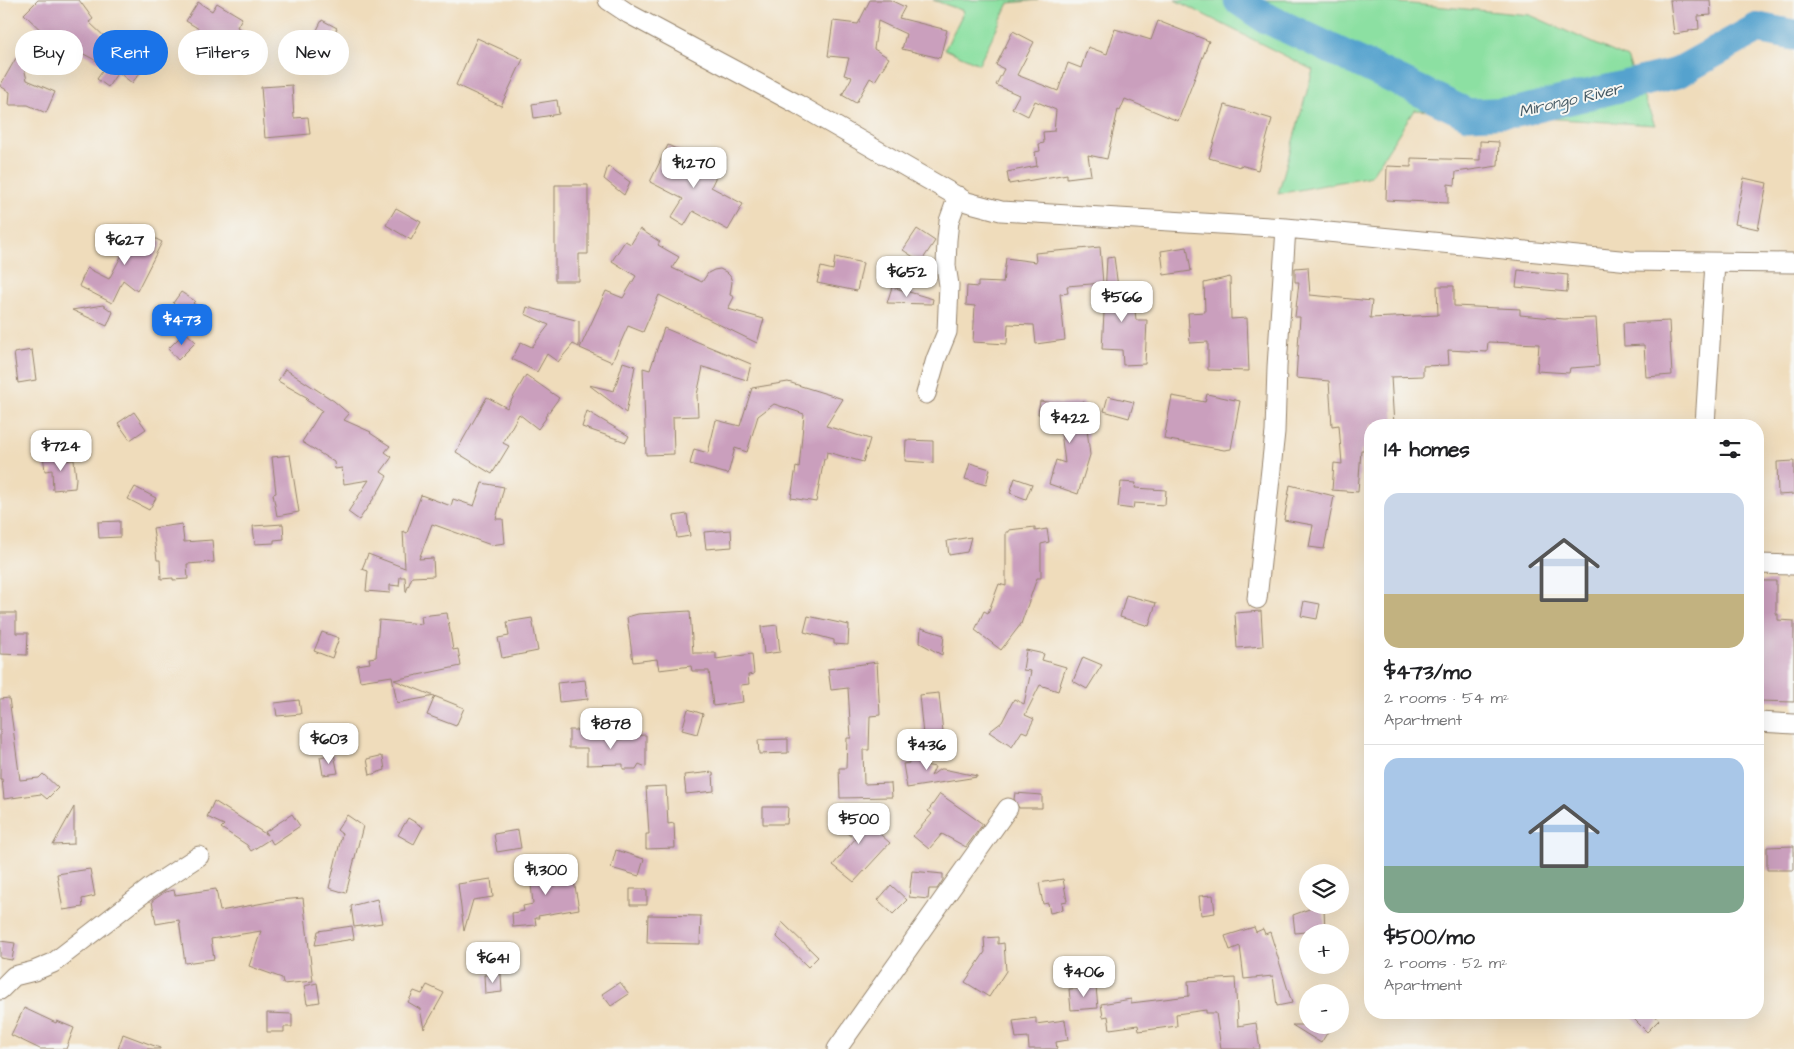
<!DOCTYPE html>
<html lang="en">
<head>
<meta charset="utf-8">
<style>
  :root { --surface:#fff; --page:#f2f2f2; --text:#202124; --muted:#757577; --line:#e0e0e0; --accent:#1a73e8 }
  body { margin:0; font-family:"Architects Daughter",sans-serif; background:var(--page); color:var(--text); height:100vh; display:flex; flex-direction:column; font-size:19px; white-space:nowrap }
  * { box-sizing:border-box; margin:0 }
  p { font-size:16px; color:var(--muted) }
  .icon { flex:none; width:28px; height:28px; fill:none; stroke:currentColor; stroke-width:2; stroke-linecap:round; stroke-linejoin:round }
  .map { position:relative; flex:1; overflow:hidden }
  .side { position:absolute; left:1364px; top:419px; width:400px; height:600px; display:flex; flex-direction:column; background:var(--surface); border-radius:20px; box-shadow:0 5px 20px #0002 }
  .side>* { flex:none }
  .banner { position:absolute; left:15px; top:30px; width:475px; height:45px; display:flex; gap:10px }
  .fabs { position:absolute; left:1299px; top:864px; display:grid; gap:10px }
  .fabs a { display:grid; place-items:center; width:50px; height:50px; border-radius:50%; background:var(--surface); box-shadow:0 5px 20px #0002; font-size:25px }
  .price { position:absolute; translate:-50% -42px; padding:0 11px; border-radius:10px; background:#fff; color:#222; font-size:16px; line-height:32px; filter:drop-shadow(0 1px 2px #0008) }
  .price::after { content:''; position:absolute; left:50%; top:30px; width:15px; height:11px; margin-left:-8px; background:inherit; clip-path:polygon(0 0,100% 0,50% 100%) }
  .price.current { background:var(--accent); color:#fff }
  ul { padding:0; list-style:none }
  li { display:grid; align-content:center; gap:10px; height:265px; padding:0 20px }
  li+li { border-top:1px solid var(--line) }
  li span { display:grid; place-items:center; height:155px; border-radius:15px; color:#555 }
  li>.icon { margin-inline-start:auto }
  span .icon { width:90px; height:90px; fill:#fffc; stroke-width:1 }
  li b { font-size:21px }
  h2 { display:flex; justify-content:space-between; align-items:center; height:60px; padding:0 20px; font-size:21px }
  .chip { padding:0 18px; border-radius:22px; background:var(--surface); box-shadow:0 5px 20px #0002; font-size:18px; line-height:45px }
  .chip.current { background:var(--accent); color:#fff }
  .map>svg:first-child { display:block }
  .green { fill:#8ce0a2; stroke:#648560 }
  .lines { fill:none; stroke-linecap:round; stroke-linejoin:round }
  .stream { stroke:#55a2ce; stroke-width:5 }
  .river { stroke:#55a2ce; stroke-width:31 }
  .building { fill:#ca9fbd }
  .minor-casing { stroke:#95836c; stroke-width:21 }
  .minor { stroke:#fff; stroke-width:19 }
  .labels { text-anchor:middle; stroke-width:4; stroke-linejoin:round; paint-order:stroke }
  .water-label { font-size:16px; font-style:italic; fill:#455a64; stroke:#f6f6f2 }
</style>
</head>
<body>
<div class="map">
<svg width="1794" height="1049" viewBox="0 0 1794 1049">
  <rect width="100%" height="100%" fill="#f6f6f2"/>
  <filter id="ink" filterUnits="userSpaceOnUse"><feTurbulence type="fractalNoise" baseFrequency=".02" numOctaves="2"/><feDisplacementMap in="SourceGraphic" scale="10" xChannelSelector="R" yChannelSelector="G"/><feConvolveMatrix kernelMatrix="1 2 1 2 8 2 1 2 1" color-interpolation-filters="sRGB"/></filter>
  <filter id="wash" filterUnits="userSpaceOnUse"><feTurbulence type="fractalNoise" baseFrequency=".0096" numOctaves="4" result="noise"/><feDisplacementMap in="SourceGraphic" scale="20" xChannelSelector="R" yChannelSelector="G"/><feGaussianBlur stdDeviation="1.12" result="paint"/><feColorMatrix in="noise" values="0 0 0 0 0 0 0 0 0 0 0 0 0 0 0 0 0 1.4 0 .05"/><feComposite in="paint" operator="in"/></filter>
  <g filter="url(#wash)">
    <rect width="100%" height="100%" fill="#efdcbb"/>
    <!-- green -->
    <path class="green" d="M933,0h105l-29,3 -30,61 -34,-15 19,-38z
      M1175,0h194l161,15 97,43 28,67 -241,-15 -43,66 -93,18 35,-124z"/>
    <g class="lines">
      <!-- stream -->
      <path class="stream" d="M1793,35l1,-2"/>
      <!-- river -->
      <path class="river" d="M1239,0l25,17 204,97 49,-2 160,-39 81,-45 36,7"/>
    </g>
    <g id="blocks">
      <!-- building -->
      <path class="building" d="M38,0h41l14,19 -4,3 18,17 -7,7 31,16 2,-3 11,9 -12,15 -14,-11 -10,15 -11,-8 9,-13 -26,-14 -5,6 -12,-10 -8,9 -10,-9 6,-8 -27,-26z
        M870,0h20l15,7 -6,11 48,12 -7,28 -38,-9 4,-15 -28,-13 -4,28 15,9 -14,23 -5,-3 -14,25 -14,-8 10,-18 -8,-2 5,-17 -21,-2 5,-35 25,3z
        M1670,0h40l1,15 -13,1 1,13 -10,1v2l-15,2z
        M198,2l14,9 5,-8 25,15 -5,9 16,10 -11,19 -11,-7 -3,5 -32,-20 3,-5 -13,-8z
        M322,20l15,8 -17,33 -15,-7z
        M1158,21l51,20 -31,80 -53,-22 -5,12 -2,-1 -11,49 -19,-4 3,20 -24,3v-4l-58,10 -2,-12 30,-6 -2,-14 5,-1 -1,-7 5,-1 -1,-11 11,-1 2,-21 -21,-9 -7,15 -16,-8 7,-13 -23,-10 8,-16 -8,-4 17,-34 21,11 -17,33 41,16 10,-28 13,5 7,-21 19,7 8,-25 36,11z
        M477,38l46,21 -22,47 -45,-21z
        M20,51l7,29 28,12 -9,21 -18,-8h-19l1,-13 -10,-6z
        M292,85l2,33 14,-1 2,17 -45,4 -4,-51z
        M557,100l2,14 -25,4 -2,-14z
        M1225,105l47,14 -14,51 -18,-5v2l-31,-9z
        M1480,141l19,1 -1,24 -42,6 -1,13 -7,-1v19l-62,-3 1,-34 24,1v-9l69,2z
        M668,145l51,25 -8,17 32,17 -15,26 -35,-19 -9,15 -13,-8 12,-19 -33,-17z
        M608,166l22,16 -6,13 -20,-16z
        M1744,178l23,5 -9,46 -23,-5z
        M555,185h33v69h-9v27h-24z
        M396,208l25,14 -10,18 -25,-15z
        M131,226l31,16 -25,49 -14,-11 -11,23 -33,-17 8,-18 22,11 14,-26 -5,-2z
        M640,229l20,13 -2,3 21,12 -7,11 30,14 6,-9 6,-3 6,-1 6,3 4,4 2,6 -2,13 4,2 -6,12 36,10 -7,24 -98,-48 -16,37 -15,-6 -16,36 -32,-14 26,-57 17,7 13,-22 -24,-15 13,-20 6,3z
        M917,229l18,12 -14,21 -18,-12z
        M1100,247l3,36 -36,3 1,7 -8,1 5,46 -29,4 -2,-19 -26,-1 -1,20 -34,-2 2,-36 -9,-1 1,-19 11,1v-5l25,1 3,-25 30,4 -1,-9z
        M1187,247l4,24 -27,4 -3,-24z
        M835,257l28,6 -6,28 -40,-8 4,-16 12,3z
        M1114,257l6,45 14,-2 2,20h11l-2,44 -22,1 -1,-15 -20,-1 5,-91z
        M1308,267l2,28 62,6 -2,17 68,-3 -1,-29h17v20l66,3v6l44,4 32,-1 3,48 -29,2 -1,5 -32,-2 2,-27 -51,-2 -1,10 -39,-2 1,15 -26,1v10l-32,1 3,48h-24v19l-6,1v5h-3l-3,42 -26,-2 2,-27 8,1 -3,-39 -7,1 -3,-45 -33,-3 4,-61h-5l4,-35h-4v-14z
        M1518,270l50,5 -1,17 -51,-5z
        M1230,277l1,42 16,-1 2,53 -41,-1v-28l-18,1 -2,-30 17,-1 -1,-29z
        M892,287l41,12 -1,5 -45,-1z
        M181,292l14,9 -2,2 8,7 -10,11 -18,-18z
        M103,305l10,7 -6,14 -35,-16z
        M527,307l52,14v26l-6,-3 -15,18 -11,-8 -10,18 -25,-13 9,-17 11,5 17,-22 -24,-11z
        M1669,321l3,54 -26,2 -2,-32 -20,1 -1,-23z
        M664,328l87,36 -4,16 -44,-13 -6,28 1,21 -25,1 1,37 -28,1 -3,-87 7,2z
        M185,332l11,10 -18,18 -10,-11z
        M32,350l4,30 -18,3 -4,-30z
        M623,362l12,4 -9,47 -37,-28 25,6z
        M285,369l49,32 15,13 -5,6 27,12 -1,1 20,13 -5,6 7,5 -11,15 6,4 -7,13 -21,31 -11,-8 21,-32 -25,4 -2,-16 -7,1 -1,-7 -32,-20 20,-32 -16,-10 2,-2 -30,-17z
        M526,375l33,23 -14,19 1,1 -8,11 -19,-15 -16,29 6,3 -17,28 -36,-22 31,-55 20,11z
        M788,382l55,17 -17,27 44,13 -7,23 -36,-10 -1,7h-2l-8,43 -25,-4 5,-31 3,1 5,-54 -30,-10 -16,12 -11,36 -12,-4 -7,26 -38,-10 4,-15 14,4 8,-33 24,6 12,-38z
        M1207,394l33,7 -9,48 -7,1 -60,-11 8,-43 33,6z
        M1108,396l26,6 -5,16 -25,-7z
        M1040,401l21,3 23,-2 6,53 -12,39 -29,-10 7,-24 9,3 -6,-46 -21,-3z
        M587,411l42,25 -3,6 -44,-15z
        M134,412l12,17 -16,11 -12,-17z
        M906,440l27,1v22l-28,-2z
        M57,452l1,9 16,-1 2,18 -1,10 -22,2 -1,-20 -7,1 -2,-17z
        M290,455l9,57 -22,4 -4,-22 3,-1 -4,-36z
        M1794,461v33l-16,1 -1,-33z
        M970,463l20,6 -4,16 -21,-6z
        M1015,478l17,6 -6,15 -16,-6z
        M1121,482l15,1 -1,5 31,2 -1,15 -31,-2 -1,6 -15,-2z
        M482,483l22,4 -8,32h7l2,24 -14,2 -59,-21 -13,35 14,-1 1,18 -22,1 -6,15 -1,-15h-5l-1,9 -9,-1v8l-24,-2 2,-20 -6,-2 6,-15 37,14 -2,-37 4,2 14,-38 30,11 2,-7 21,7z
        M1290,485l44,11 -10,53 -15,-2 4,-22 -29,-5z
        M135,487l21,11 -7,12 -21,-11z
        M687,514l3,22 -13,2 -3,-22z
        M120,521v16l-21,1 -1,-16z
        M182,524l2,18 28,-2 2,22 -27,2 1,15 -15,1v-2l-12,1 -1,-19h-3l-4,-32z
        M283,524l1,15 -10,1v3l-19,1 -2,-18z
        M1035,527v4l12,-2 2,13 -8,2v34h-4l-16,46 -20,26 -26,-20 9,-19 4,2 11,-29 7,2v-54h3v-2z
        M731,530l1,17 -26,2 -2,-17z
        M971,537l-4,15 -18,3 -2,-14z
        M1758,581h18v33h2v6l16,1v81l-36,-1z
        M1126,595l30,8 -7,23 -29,-9z
        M1304,601l16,3 -3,15 -16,-3z
        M690,611l3,42h23v6l36,-5 2,20 -6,1 1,9 -8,1 2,17 -30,4 -4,-35h-17l-1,-5 -32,4 -2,-11 -24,3 -6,-45 11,-3z
        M1261,611l2,35 -26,2 -2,-35z
        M0,613h16v20h12l-1,22 -27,-1z
        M447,613l6,37 5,-1 3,17 -67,14 70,28 -8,18 -29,-11 8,-19 -38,7 -5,-27 -32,5 -3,-16 13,-2 -1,-5 7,-1 3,-37 43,4 -1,-8z
        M808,616l41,9 -1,20 -14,-1v-4l-30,-8z
        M532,618l6,33 -36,7 -4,-20 11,-2 -2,-14z
        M777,625l3,27 -16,2 -3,-27z
        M921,628l23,7 -2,20 -22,-12z
        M322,632l17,6 -7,20 -18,-7z
        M1026,650l18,4 -2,6 24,7 -8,24 -18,-6 -15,30 9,4 -7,14 -5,-2 -10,16 -23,-15 13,-10 12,-23 10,5 7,-33 -8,-1z
        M1083,657l19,8 -15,24 -14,-8z
        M877,662l3,53 -10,1 -1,34h-6l1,34 27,-1 1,14 -52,1 -1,-30h7l1,-30h4l-3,-50 -17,2 -3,-21z
        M585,680l3,19 -29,3 -2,-19z
        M939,693l5,50 -21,-8 -4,-40z
        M9,698l11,82 19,-2 4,-4 15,14 -11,11 -6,-5 -37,5 -2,-20h-2v-80z
        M299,700l2,14 -24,2 -2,-13z
        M688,709l15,5 -6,20 -15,-4z
        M569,730h19v9h35v-3l23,-1v32l-7,-3 -3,5h-13v-5l-36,1v-17h-18z
        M788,739v14l-29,1 -1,-14z
        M922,745l3,20 10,2 -4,9 9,-7h3l34,7v1l-70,11 -4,-24 6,-1 -3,-15z
        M334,754l4,19 -15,2 -3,-18z
        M380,756l3,1 2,13 -15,5 -3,-16z
        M713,772l1,19 -28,3 -2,-19z
        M666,786l2,38 6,-1 1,25 -29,1v-15h3l-3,-47z
        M1015,793l27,2v13h-23l-5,-9z
        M940,794l43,30 -17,23 -24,-13 -13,15 -16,-13 19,-22 -4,-3z
        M214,801l53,34 -2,-3 27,-18 8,12 -27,18 -3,-5 -19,12 -4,-6 -26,-17 3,-3 -17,-8z
        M851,805l12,9 -2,3 29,26 -36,39 -21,-17 22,-26 -19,-14z
        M74,807v37l-21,1z
        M763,807h25l-1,17h-24z
        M347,815l16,11 -17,67 -17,-5 13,-54 -5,-4z
        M408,818l15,9 -9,17 -16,-9z
        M518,830l3,18 -24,4 -3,-18z
        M1794,846v24h-27v-23z
        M616,850l28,9 -5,17 -28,-8z
        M550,856l3,29 21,-4 5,28 -41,7 1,2h-4l1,7 -23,2 -1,-14 12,-2 -1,-5 10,-2 -3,-30 6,-1 -1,-15z
        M90,869l5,27 -13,3 1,8 -20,3 -6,-36z
        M912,871l31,3v6l-6,9h-8l-1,10 -19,-2z
        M491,879l2,18 -20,3 -9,31 -6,-47z
        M1063,879l4,22 -5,1 1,8 -13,3 -2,-10 -5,1 -4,-21z
        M891,885l16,15 -14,14 -15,-14z
        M216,889l4,22 60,-11 23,-2 10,83 -30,3 -1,-6 -33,-12 12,-35 -50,8 3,20 -29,4 -6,-43 -23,4 -4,-23 13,-9 9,-2 1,5z
        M630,889h17v16h-17z
        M1213,895l2,18 -14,2 -2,-19z
        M377,899l5,24 -28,4 -3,-21z
        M1320,905l1,4h3l1,21 -30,3 -2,-18z
        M648,915l53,1 -1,28 -53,-1z
        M782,922l36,35 -10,10 -31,-30z
        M352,926l2,13 -39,6 3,-14z
        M1254,927l2,5 7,-3 2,5 5,-2 22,71 -15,3 -4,-30 -29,3 -4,-33 -10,4 -5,-14z
        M998,937v7l6,-1 2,28 -17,26 -24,-15 20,-30 -1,-14z
        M0,941l15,2 -3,17 -12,-2z
        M501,974l1,18 -17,2 -1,-19z
        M1235,978l3,48 18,-3 4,26h-39l-5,-36h-10v-3l-30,4 1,12 -38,5 -1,-6 -28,4 -2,-13 -5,1 -2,-13 30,-5v4l58,-7 -1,-15z
        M620,982l9,12 -18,12 -9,-12z
        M317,983l3,19 -13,2 -3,-18z
        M427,985l17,8 -20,36 -4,-20 -12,-7 6,-11 8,3z
        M1096,987l2,21 -27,2 -2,-21z
        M24,1008l32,15 1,-2 17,7 -8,21h-26l-29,-14z
        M1627,1012h25l7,8 -12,12z
        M267,1013l25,1v13h-8v5h-17z
        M1036,1018v6l29,-4 3,20 -12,2 1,7h-28l-1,-12 -12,1 -3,-17z
        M1292,1025h40l-11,18z
        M123,1034l37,14v1h-42z"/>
    </g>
  </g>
  <g filter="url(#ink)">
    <use href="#blocks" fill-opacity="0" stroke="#95836c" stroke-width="1"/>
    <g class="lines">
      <!-- minor casing -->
      <g class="minor-casing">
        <path id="minor" d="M608,0l21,14 168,90 170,98 34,9 285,17 344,33 164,2
          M926,394l10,-35 11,-27 2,-47 -3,-19 1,-26 2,-19 9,-25
          M1705,425l10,-162
          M1758,564l36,1
          M1257,599l18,-167 2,-65 9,-139
          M1758,722l36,2
          M0,990l14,-14 20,-5 19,-8 97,-75 49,-32
          M837,1049l171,-241"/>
      </g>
      <!-- minor -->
      <use href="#minor" class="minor"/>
    </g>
  </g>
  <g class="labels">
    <!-- water labels -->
    <g class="water-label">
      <text transform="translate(1570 99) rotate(-13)" y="6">Mirongo River</text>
    </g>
  </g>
</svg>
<div class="fabs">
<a><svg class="icon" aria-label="layers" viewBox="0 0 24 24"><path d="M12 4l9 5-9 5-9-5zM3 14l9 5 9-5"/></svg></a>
<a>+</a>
<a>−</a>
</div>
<b class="price" style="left:694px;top:189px">$1,270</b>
<b class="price" style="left:125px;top:266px">$627</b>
<b class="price" style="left:907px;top:298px">$652</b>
<b class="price" style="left:1122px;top:323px">$566</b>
<b class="price current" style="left:182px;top:346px">$473</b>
<b class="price" style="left:1070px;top:444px">$422</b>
<b class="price" style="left:61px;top:472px">$724</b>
<b class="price" style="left:611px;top:750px">$878</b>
<b class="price" style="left:329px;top:765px">$603</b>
<b class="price" style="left:927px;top:771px">$436</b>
<b class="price" style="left:859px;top:845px">$500</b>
<b class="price" style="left:546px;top:896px">$1,300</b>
<b class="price" style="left:493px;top:984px">$641</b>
<b class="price" style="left:1084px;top:998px">$406</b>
<div class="banner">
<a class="chip">Buy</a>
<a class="chip current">Rent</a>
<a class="chip">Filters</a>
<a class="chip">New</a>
</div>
<section class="side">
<h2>14 homes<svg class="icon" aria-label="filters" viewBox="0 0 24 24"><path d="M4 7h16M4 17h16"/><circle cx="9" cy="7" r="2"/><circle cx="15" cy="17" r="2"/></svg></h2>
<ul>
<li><span style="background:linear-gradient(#c9d6e8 65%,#c2b280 0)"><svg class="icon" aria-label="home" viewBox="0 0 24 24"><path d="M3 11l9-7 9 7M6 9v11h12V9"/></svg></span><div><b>$473/mo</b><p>2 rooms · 54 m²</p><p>Apartment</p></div></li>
<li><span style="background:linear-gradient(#a9c7e8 70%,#7fa58c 0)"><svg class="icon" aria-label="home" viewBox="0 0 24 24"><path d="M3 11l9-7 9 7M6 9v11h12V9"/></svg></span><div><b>$500/mo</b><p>2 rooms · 52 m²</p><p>Apartment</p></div></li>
</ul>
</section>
</div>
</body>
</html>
